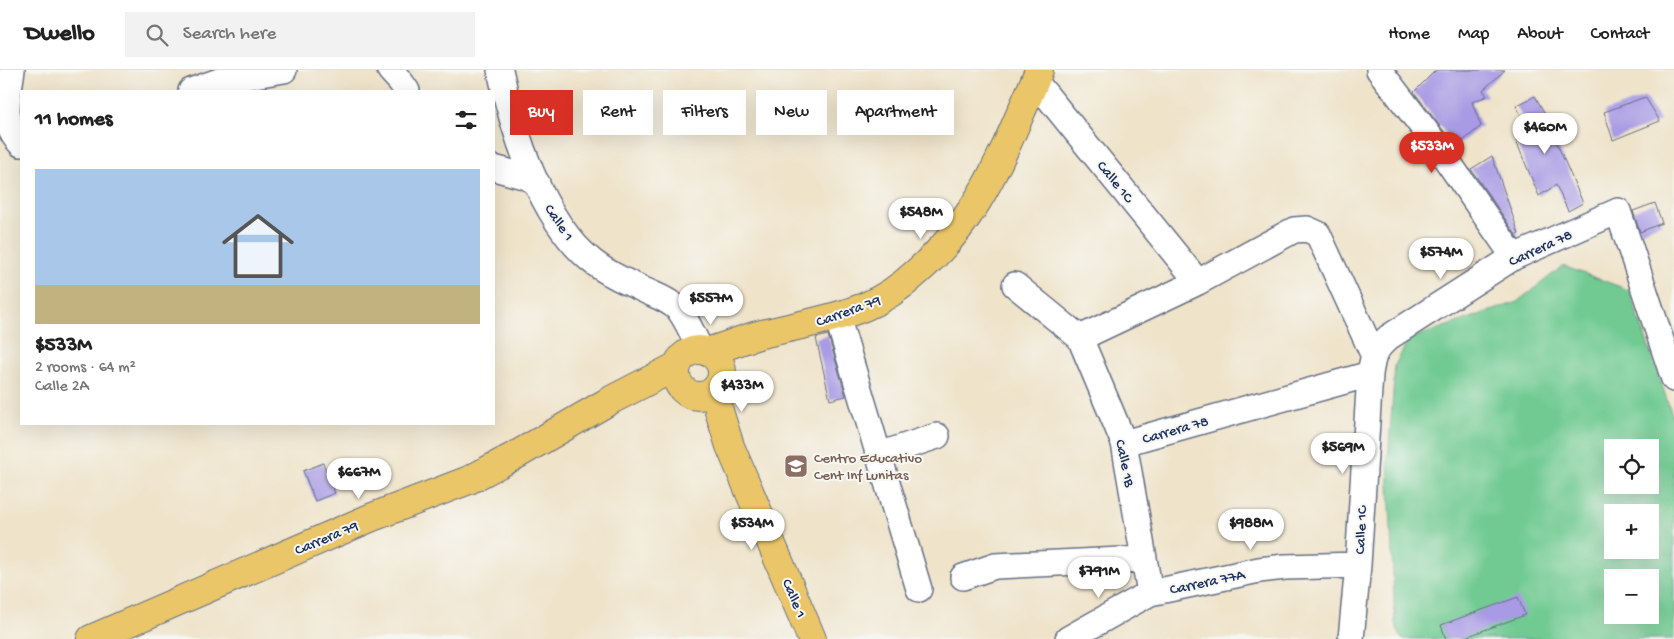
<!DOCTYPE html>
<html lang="en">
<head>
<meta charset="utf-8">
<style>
  :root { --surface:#fff; --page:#f2f2f2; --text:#222; --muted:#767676; --line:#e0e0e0; --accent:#d93025 }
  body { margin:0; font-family:"Gochi Hand",sans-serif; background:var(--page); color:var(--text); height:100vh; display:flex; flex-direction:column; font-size:19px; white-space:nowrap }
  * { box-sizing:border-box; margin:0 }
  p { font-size:16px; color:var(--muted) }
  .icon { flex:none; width:28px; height:28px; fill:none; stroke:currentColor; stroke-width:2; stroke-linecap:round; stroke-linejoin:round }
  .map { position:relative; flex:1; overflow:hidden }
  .panel { position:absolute; left:20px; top:20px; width:475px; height:335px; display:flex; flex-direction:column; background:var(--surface); border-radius:0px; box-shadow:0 5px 20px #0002 }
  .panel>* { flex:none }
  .hud { position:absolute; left:510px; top:20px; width:475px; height:45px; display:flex; gap:10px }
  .buttons { position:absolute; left:1604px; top:369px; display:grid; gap:10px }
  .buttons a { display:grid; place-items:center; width:55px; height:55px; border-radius:0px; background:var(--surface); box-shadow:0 5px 20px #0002; font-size:25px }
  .price { position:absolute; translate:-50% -42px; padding:0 11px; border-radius:18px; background:#fff; color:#222; font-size:16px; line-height:32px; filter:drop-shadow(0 1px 2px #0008) }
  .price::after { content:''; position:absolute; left:50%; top:30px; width:15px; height:11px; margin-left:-8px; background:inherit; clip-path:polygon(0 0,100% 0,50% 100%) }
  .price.on { background:var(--accent); color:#fff }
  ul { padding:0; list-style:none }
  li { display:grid; align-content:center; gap:10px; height:265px; padding:0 15px }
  li span { display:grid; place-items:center; height:155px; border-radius:0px; color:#555 }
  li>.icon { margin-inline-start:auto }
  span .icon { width:90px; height:90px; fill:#fffc; stroke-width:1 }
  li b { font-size:21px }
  h2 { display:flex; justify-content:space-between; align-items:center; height:60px; padding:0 15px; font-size:21px }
  .tag { padding:0 18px; border-radius:0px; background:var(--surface); box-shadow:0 5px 20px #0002; font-size:18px; line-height:45px }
  .tag.on { background:var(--accent); color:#fff }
  header { display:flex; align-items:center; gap:30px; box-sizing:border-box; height:70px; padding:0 25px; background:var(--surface); border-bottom:1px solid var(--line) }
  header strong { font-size:24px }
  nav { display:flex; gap:28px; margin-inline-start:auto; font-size:18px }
  .search { width:350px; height:45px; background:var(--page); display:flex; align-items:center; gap:12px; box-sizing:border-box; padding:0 18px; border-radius:0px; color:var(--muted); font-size:19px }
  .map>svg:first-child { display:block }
  .green { fill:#70ca91; stroke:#467c78; fill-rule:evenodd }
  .building { fill:#a89ae4 }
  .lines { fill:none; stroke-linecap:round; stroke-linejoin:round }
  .minor-casing { stroke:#656e83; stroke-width:28 }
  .major-casing { stroke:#656e83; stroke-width:30 }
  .minor { stroke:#fff; stroke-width:25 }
  .major { stroke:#eac669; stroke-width:28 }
  .labels { text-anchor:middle; stroke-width:4; stroke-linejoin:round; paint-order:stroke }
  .street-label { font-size:15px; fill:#1b2f5e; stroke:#f6f6f2 }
  .education-label { font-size:15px; fill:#785e54; stroke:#f6f6f2; text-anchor:start }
</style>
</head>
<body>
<header>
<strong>Dwello</strong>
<div class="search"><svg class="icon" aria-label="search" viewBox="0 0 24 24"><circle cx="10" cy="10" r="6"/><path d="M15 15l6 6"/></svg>Search here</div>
<nav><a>Home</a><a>Map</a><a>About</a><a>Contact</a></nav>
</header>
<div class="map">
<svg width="1674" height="569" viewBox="0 0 1674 569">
  <rect width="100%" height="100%" fill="#f6f6f2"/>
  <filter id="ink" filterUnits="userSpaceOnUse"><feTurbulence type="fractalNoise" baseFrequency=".02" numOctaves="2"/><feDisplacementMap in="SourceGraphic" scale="10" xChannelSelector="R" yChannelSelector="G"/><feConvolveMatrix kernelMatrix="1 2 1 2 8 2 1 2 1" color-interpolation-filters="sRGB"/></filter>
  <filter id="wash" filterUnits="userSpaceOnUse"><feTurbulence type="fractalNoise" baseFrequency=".0096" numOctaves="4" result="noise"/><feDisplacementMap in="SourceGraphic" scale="20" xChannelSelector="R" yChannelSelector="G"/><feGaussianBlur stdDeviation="1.12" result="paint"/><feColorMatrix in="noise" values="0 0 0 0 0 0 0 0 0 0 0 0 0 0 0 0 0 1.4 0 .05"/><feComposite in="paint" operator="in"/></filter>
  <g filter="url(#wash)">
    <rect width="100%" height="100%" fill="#efe3c9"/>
    <!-- green -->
    <path class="green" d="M1563,196l66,24 45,130v219h-272l-7,-16 -7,-163 7,-95 14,-26 108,-37zM1612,378h38v37h-38zM1612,442h38v38h-38zM1612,508h38v37h-38z"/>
    <g id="blocks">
      <!-- building -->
      <path class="building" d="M1436,0h69l-22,20 4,6 -15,6 9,24 -25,21 -42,-55z
        M1535,26l19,34 -2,2 31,71 -15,8 -12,-26 -17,11 -23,-55 15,-9 -15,-26z
        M1645,27l15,24 -47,19 -9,-28z
        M1492,86l27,78 -3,1 -45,-66z
        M1655,133l7,20 -22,9 -7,-21z
        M828,265l18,61 -16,4 -14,-62z
        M323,393l12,30 -20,8 -12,-30z
        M1518,527l7,18 -65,24h-14l-5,-14z"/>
    </g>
  </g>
  <g filter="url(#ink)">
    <use href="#blocks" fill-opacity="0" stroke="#656e83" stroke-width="1"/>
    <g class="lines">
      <!-- minor casing -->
      <g class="minor-casing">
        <path id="minor" d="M12,0c-4,28 -12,54 9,74
          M390,0l10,11 7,10
          M500,0c13,62 42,152 93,192 14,11 31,19 47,26 13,7 26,10 37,20 8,7 18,32 24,42
          M1379,0l56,73 79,114
          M1035,11l163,201
          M191,21l28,-10 65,-11
          M494,98l33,9 10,6
          M1015,215l65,53 44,105 26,150
          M837,246l82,273
          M1080,268l118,-56 96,-52 13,-1 11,5 55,120
          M1124,373l246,-69
          M879,385l58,-19
          M963,507l32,-11 148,-7
          M1068,569l82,-46 109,-23 26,-3 73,-2
          M1351,569l7,-74 12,-191c3,-19 4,-24 19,-37l125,-80 104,-46 56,168"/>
      </g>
      <!-- major casing -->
      <g class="major-casing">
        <path id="major" d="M676 303a23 23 0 1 1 46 0a23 23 0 1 1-46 0Z
          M707,282c17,-5 34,-12 51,-17 35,-9 71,-14 106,-28 20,-8 37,-20 53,-35 49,-42 73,-89 98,-146 8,-19 17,-37 24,-56
          M716,318l3,23 11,35 82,193
          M91,569l279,-121 99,-38 49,-26 93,-54 66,-34"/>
      </g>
      <!-- minor -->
      <use href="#minor" class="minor"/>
      <!-- major -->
      <use href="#major" class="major"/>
    </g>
  </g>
  <!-- icons -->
  <defs>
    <g id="school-square" transform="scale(1.25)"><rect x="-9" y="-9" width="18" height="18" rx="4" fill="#8d6e63" stroke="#f6f6f2"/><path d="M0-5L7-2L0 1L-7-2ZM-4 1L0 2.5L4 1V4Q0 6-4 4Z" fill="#fff"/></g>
  </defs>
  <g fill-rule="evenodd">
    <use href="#school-square" x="796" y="396"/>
  </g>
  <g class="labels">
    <!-- street labels -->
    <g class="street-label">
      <text transform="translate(1116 111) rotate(51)" y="5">Calle 1C</text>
      <text transform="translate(560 152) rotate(56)" y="5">Calle 1</text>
      <text transform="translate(1540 177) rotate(-25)" y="5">Carrera 78</text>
      <text transform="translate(848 240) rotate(-20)" y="5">Carrera 79</text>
      <text transform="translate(1175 359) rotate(-16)" y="5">Carrera 78</text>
      <text transform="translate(1126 393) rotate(78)" y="5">Calle 1B</text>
      <text transform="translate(1360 460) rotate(-87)" y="5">Calle 1C</text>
      <text transform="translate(326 467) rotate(-23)" y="5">Carrera 79</text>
      <text transform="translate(1207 511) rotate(-12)" y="5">Carrera 77A</text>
      <text transform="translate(795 528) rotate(67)" y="5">Calle 1</text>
    </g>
    <!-- education labels -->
    <g class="education-label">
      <text x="814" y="392">Centro Educativo<tspan x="814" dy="17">Cent Inf Lunitas</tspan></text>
    </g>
  </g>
</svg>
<div class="buttons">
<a><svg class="icon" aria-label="locate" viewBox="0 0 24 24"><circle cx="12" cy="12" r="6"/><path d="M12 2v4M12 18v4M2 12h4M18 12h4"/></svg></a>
<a>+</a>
<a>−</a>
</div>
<b class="price" style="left:1545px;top:85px">$460M</b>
<b class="price on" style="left:1432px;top:104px">$533M</b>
<b class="price" style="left:921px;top:170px">$548M</b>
<b class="price" style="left:1441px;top:210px">$574M</b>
<b class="price" style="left:711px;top:256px">$557M</b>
<b class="price" style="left:742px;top:343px">$433M</b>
<b class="price" style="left:1343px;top:405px">$569M</b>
<b class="price" style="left:359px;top:430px">$667M</b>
<b class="price" style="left:752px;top:481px">$534M</b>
<b class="price" style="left:1251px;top:481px">$988M</b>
<b class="price" style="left:1099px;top:529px">$791M</b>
<div class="hud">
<a class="tag on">Buy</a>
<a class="tag">Rent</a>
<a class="tag">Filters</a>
<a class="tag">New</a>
<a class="tag">Apartment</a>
</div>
<section class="panel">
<h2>11 homes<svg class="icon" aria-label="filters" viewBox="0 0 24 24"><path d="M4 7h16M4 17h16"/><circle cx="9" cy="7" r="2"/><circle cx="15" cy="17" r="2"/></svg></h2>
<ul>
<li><span style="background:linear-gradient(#a9c7e8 75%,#c2b280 0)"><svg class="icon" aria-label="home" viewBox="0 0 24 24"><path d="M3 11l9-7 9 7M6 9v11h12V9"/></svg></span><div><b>$533M</b><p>2 rooms · 64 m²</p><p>Calle 2A</p></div></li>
</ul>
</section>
</div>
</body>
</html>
